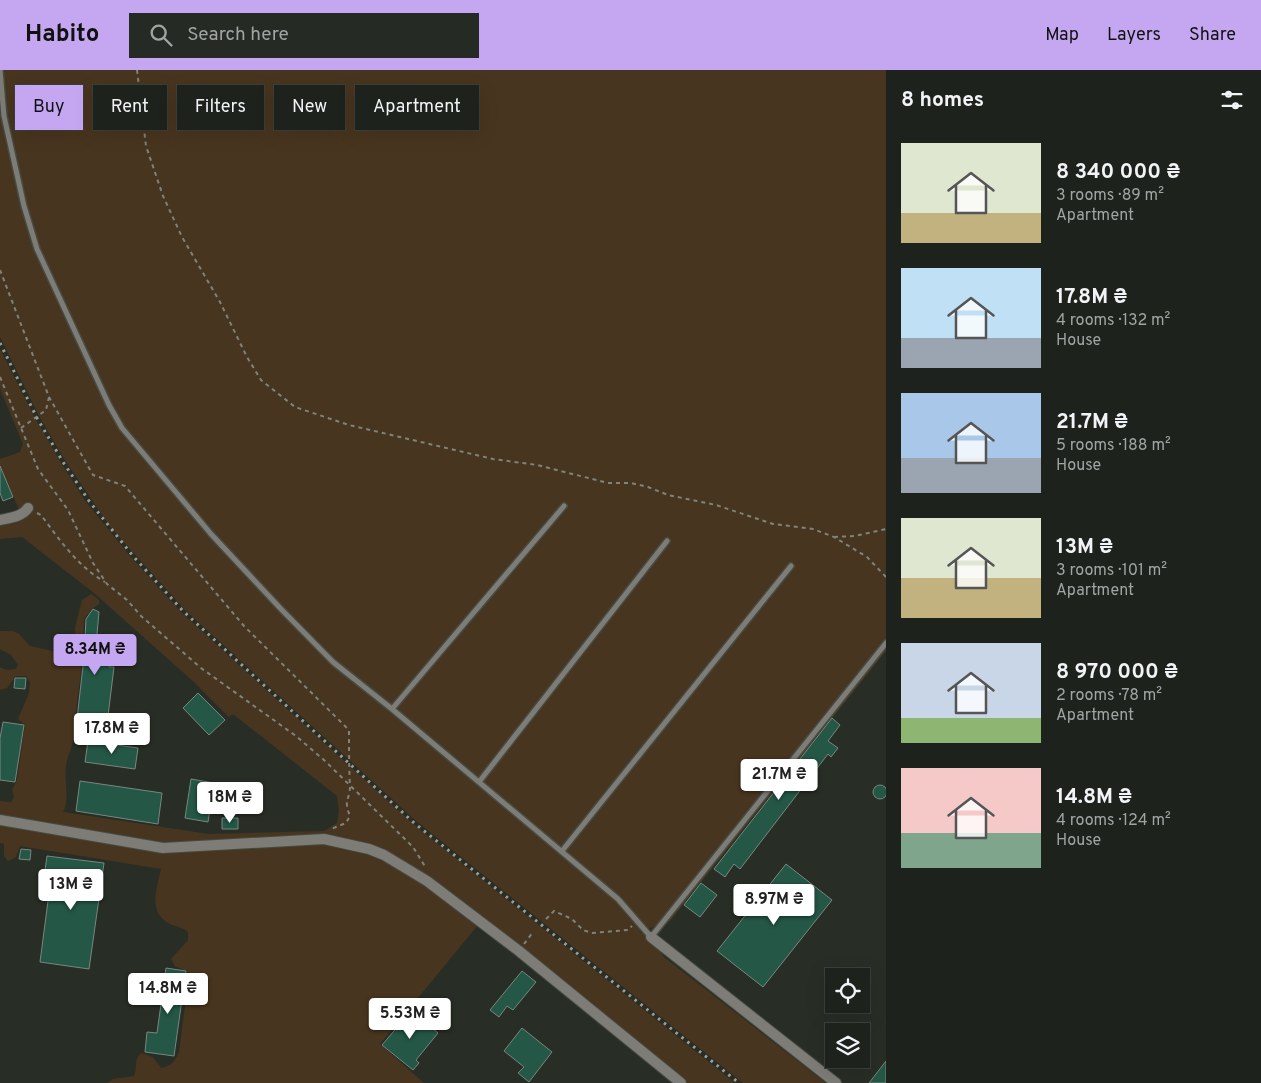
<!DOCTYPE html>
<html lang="en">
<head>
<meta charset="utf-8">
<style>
  :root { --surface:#1e221c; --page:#262a25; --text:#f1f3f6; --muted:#a1a4a3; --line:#3c3f3b; --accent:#c5a7f1 }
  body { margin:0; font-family:Overpass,sans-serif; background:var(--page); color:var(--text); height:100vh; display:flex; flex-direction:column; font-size:19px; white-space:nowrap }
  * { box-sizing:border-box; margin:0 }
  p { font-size:16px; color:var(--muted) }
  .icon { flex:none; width:28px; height:28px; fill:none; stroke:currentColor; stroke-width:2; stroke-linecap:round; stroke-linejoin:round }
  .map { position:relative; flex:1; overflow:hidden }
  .sheet { display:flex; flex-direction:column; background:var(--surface); width:375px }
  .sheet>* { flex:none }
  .top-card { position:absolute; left:15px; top:15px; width:475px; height:45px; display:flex; gap:10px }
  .fabs { position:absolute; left:825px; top:898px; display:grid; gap:10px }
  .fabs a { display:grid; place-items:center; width:45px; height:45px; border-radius:0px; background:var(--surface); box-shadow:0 5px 20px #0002,0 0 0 1px var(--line); font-size:25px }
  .price { position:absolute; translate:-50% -42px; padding:0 11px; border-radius:5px; background:#fff; color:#222; font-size:16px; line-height:32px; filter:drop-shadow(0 1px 2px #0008) }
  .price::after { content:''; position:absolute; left:50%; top:30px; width:15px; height:11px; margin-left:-8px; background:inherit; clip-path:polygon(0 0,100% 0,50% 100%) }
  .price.on { background:var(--accent); color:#111 }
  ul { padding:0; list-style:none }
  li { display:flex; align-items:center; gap:15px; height:125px; padding:0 15px }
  li span { display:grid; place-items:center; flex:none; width:140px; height:100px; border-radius:0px; color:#555 }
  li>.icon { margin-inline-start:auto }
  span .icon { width:60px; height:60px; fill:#fffc; stroke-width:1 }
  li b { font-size:21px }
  h2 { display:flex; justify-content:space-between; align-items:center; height:60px; padding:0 15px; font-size:21px }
  .chip { padding:0 18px; border-radius:0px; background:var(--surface); box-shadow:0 5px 20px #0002,0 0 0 1px var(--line); font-size:18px; line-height:45px }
  .chip.on { background:var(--accent); color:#111 }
  header { display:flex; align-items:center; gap:30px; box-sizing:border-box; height:70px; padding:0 25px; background:var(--accent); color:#111 }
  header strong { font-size:24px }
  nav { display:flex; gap:28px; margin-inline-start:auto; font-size:18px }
  .search { width:350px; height:45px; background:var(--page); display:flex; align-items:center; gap:12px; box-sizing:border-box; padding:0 18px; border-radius:0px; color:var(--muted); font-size:19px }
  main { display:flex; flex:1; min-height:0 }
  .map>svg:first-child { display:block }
  .green { fill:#48351f }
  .building { fill:#245746; stroke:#788781 }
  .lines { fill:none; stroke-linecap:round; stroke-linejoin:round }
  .service-casing { stroke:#454b42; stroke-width:8 }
  .minor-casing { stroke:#454b42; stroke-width:12 }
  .path { stroke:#7e837b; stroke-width:2; stroke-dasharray:4 4; stroke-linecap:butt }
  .service { stroke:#7d7c76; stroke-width:5 }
  .minor { stroke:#7d7c76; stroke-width:10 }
  .rail { stroke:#9a9e97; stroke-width:3; stroke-dasharray:2.5 5; stroke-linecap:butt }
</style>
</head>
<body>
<header>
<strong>Habito</strong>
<div class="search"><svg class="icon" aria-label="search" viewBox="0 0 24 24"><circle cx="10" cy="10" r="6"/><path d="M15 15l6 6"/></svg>Search here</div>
<nav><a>Map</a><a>Layers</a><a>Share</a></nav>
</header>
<main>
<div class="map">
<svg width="886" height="1013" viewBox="0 0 886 1013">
  <rect width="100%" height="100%" fill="#282e25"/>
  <!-- green -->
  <path class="green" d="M0,0h886v581l-216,270 -31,11 8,2 17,23 162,126h-83l-328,-263 -230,-210 -74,-82 -45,-66 -27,-46 -39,-79z
    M0,279l35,69 26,45 25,39 45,55 51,56 230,210 323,260h-47l-164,-132 -92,-71 -91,-41 -164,5 -177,-27v-16l11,1 3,-5 -2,-7 5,-10 8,-55 -7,-6 11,-26 1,-11 -4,-6h-10l-9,12 -7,2v-23l6,3 10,-1 2,-4 -7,-10 -11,-6v-18h13l6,3 11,12 36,8 9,-3 1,-3 -1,-20 7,-28 9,-6 8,6v4l-6,4 -9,11 -2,44 -7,56c5,11 -7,34 -9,46 -2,16 4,36 -3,47l146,22 115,-3 13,-8 2,-12 -2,-15 -104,-82 -4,3 -34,-34 -101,-90 -72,-56 -22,2v-17l19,-4 -1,-11 -18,-41v-7l20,-7 3,-8 -23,-55z
    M0,755l163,28 160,-10 45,10 14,6 47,27 49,39 -98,119 44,39h-317l6,-4 21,-3c4,-8 -1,-16 7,-23l12,4 8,11c11,-2 14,-7 18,-16l10,-77 -1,-3 -13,-6 -4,-7 17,-19v-8c-6,-5 -11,-5 -18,-8 -23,-11 -13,-36 -9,-55l-141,-23 -4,11 -8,4 -4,-5v-12l-4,-1z"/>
  <!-- building -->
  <path class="building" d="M0,396l13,31 -10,4 -3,-8z
    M93,539l6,3 -3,33h14l-1,22h5l-7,57 -30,-5 7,-62 2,-38z
    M15,608h11l-1,11 -11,-1z
    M198,623l27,27 -16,15 -26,-27z
    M832,648l8,7 -12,16 10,7 -7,9 -3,-3 -88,115 -6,-5 -9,13 -11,-8z
    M3,652l21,3 -9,57 -15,-2v-42z
    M88,671l50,7 -3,21 -50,-7z
    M191,709l23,4 -6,39 -23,-4z
    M80,711l82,12 -4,31 -82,-13z
    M873 722a7 7 0 1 1 14 0a7 7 0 1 1-14 0Z
    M222,748h16v11h-16z
    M21,779l10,1 -1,10 -11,-1z
    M47,786l57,7 -15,106 -49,-7 11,-84 -7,-1z
    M786,794l46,36 -69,87 -46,-36z
    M701,813l16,12 -17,22 -16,-12z
    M166,898l20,3 -12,85 -29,-4 2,-20 10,1z
    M522,901l14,11 -23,28 -6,-4 -8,11 -9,-7z
    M411,941l27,22 -22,27 3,3 -6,7 -31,-25z
    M522,958l30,24 -23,30 -11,-9 6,-6 -20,-16z
    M886,991v22h-17z"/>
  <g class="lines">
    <!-- service casing -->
    <g class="service-casing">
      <path id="service" d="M0,0l4,46 20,90 13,43 72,156 13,23 89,106 70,75 52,53 59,47 226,190 33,38 235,-294
        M392,639l172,-203
        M479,712l188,-241
        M562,781l229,-285"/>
    </g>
    <!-- minor casing -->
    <g class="minor-casing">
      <path id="minor" d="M0,450c9,-2 22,-3 28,-12
        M0,750l163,28 161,-9 45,10 15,6 43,26 92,70 162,132
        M651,867l185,146"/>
    </g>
    <!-- path -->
    <path class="path" d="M137,0l9,76 17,50 19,41 38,65 27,55 14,23 34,27 54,18 144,34 44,6 71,18h23l17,4 20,8 48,10 57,19 40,5 21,8 33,20 19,20
      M0,200l49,127 44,78 32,11 119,140 105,104c0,19 0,37 1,56 0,14 -7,13 0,30l-4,7 -15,6
      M0,307l38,92 30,41 25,53 14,21 20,16 14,16 60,52 95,68 28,24 89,87 13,21
      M21,358l25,-18 3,-13
      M37,443l4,2c18,24 37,52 64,67
      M834,467l21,-1 31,-7
      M546,849l8,-8 18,8 11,11 9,3 36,-3 4,-4
      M524,874l9,-12"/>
    <!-- service -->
    <use href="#service" class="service"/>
    <!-- minor -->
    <use href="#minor" class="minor"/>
    <!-- rail -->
    <path class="rail" d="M0,273l37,75 26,44 26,39 44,55 50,55 230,211 326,261"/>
  </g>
</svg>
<div class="fabs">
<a><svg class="icon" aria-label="locate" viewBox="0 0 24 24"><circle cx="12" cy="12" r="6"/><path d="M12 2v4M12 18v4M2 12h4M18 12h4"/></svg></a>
<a><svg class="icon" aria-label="layers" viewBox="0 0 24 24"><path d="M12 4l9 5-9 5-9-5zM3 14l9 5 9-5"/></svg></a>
</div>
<b class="price on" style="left:95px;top:606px">8.34M ₴</b>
<b class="price" style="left:112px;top:685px">17.8M ₴</b>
<b class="price" style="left:779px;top:731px">21.7M ₴</b>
<b class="price" style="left:230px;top:754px">18M ₴</b>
<b class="price" style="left:71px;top:841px">13M ₴</b>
<b class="price" style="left:774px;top:856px">8.97M ₴</b>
<b class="price" style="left:168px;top:945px">14.8M ₴</b>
<b class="price" style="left:410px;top:970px">5.53M ₴</b>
<div class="top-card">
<a class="chip on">Buy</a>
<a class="chip">Rent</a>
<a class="chip">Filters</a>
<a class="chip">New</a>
<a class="chip">Apartment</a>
</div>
</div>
<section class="sheet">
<h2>8 homes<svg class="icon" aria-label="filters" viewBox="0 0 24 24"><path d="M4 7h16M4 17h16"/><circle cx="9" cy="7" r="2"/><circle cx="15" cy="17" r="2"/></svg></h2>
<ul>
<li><span style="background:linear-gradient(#dfe7d0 70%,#c2b280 0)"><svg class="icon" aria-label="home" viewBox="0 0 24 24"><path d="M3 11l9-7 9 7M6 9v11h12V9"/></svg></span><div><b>8 340 000 ₴</b><p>3 rooms · 89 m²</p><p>Apartment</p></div></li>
<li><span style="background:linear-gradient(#bfe0f5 70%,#9aa5b1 0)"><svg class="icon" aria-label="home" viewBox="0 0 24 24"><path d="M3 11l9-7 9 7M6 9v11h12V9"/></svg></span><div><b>17.8M ₴</b><p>4 rooms · 132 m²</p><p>House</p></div></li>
<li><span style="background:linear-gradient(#a9c7e8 65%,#9aa5b1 0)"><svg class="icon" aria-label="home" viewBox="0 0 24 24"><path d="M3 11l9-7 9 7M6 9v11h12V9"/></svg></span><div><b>21.7M ₴</b><p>5 rooms · 188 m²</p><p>House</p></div></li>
<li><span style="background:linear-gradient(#dfe7d0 60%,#c2b280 0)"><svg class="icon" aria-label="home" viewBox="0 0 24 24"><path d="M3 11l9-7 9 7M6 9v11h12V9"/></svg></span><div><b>13M ₴</b><p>3 rooms · 101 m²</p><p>Apartment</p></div></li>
<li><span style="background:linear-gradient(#c9d6e8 75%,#8fb573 0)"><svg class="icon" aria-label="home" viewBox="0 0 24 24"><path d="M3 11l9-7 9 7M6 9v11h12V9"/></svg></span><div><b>8 970 000 ₴</b><p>2 rooms · 78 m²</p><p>Apartment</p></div></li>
<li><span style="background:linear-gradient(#f6c9c9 65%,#7fa58c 0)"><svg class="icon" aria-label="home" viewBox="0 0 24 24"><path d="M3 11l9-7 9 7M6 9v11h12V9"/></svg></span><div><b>14.8M ₴</b><p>4 rooms · 124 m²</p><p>House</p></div></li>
</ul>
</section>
</main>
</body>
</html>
